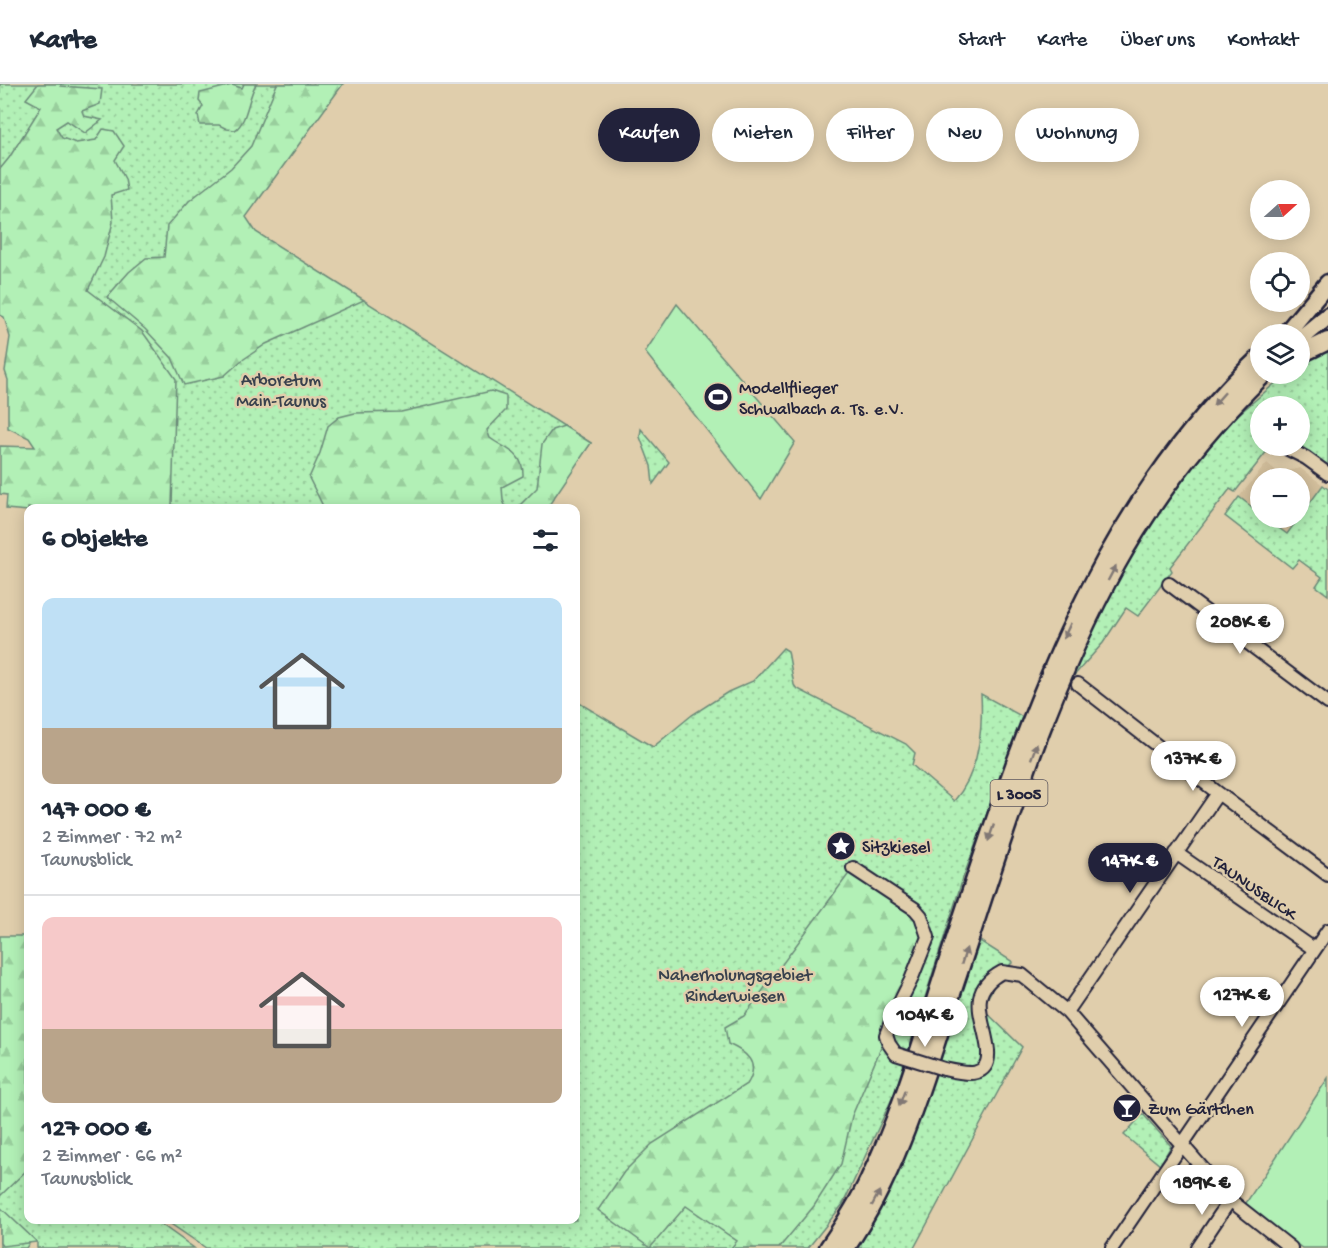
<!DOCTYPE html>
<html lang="de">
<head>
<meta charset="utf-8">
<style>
  :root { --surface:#fff; --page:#f2f2f3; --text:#1f2937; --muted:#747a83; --line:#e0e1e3; --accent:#22223b }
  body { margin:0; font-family:"Gochi Hand",sans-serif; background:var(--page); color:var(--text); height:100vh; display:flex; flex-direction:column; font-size:22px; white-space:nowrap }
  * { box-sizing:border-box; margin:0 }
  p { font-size:20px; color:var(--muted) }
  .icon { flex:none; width:33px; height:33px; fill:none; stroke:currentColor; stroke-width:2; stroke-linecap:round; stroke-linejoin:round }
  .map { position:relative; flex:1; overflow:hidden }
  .drawer { position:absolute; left:24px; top:420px; width:556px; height:720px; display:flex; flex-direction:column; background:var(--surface); border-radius:12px; box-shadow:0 3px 15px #0003 }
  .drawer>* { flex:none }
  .guide { position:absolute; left:598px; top:24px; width:570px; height:54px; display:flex; gap:12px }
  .needle { width:39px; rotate:69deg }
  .buttons { position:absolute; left:1250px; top:96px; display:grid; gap:12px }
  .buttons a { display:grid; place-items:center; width:60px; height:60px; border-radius:50%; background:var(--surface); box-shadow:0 3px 15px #0003; font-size:30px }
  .price { position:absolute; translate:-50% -51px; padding:0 14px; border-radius:21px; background:#fff; color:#222; font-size:20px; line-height:39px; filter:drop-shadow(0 2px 3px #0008) }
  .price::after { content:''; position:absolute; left:50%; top:36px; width:18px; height:14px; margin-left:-9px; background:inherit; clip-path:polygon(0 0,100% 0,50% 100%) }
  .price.on { background:var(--accent); color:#fff }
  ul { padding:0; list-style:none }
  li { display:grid; align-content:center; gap:12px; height:318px; padding:0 18px }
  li+li { border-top:2px solid var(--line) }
  li span { display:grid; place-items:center; height:186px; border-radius:12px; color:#555 }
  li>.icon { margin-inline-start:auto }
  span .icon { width:108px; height:108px; fill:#fffc; stroke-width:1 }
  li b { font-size:26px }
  h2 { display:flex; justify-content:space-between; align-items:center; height:72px; padding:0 18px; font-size:26px }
  .tag { padding:0 21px; border-radius:27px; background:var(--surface); box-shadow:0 3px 15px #0003; font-size:21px; line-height:54px }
  .tag.on { background:var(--accent); color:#fff }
  header { display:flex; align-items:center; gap:36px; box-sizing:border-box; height:84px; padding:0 30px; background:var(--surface); border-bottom:2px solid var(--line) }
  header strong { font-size:28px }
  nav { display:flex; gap:33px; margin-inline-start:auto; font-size:21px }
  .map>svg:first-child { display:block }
  .built { fill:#d3bf9c }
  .grass { fill:url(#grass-dots); stroke:#6a8978; stroke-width:1.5 }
  .forest { fill:url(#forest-firs); stroke:#6a8978; stroke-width:1.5 }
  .garden { fill:#b2f0b6; stroke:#6a8978; stroke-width:1.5 }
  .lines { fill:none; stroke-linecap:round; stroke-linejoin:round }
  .minor-casing { stroke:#22223b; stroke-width:16 }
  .highway-casing { stroke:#22223b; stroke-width:21 }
  .minor { stroke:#e0ceac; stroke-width:12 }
  .highway { stroke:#e0ceac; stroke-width:16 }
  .minor-bridge-casing { stroke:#22223b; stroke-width:16; stroke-linecap:butt }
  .minor-bridge { stroke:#e0ceac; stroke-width:12 }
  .oneway { fill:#817874 }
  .labels { text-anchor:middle; stroke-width:5; stroke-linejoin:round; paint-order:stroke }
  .shield { fill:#e0ceac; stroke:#5b565d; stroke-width:1.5 }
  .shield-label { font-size:16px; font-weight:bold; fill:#22223b }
  .park-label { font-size:18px; fill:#38414d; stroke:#e0ceac }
  .poi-label { font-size:18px; fill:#22223b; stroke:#e0ceac; text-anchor:start }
  .street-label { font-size:18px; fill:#22223b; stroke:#e0ceac }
</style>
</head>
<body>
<header>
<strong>Karte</strong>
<nav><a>Start</a><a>Karte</a><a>Über uns</a><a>Kontakt</a></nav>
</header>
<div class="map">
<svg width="1328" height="1164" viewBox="0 0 1328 1164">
  <defs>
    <pattern id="grass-dots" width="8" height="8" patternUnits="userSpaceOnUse" patternTransform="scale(1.5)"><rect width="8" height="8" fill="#b2f0b6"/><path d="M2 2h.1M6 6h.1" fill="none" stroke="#99ce9d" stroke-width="1.8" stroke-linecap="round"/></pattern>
    <pattern id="forest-firs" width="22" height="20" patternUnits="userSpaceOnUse" patternTransform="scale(1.5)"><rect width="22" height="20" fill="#b2f0b6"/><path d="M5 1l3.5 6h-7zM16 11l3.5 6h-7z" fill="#99ce9d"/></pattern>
  </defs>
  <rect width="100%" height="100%" fill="#e0ceac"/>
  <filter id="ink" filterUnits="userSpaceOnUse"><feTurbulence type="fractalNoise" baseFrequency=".0167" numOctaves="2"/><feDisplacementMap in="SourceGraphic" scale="12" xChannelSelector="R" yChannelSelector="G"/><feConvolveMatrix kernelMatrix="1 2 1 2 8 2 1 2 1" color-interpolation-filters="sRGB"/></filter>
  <g filter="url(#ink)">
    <!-- built -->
    <path class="built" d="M1267,379l12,10 21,-5 23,17 -36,50 -22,-17h34v-40h-39v35l-21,-16z"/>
    <!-- grass -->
    <path class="grass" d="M0,0h337l-101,136 355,223 -47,65h-385l-159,-259z
      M1328,263v120l-29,-23v-38h-39v40h11l-36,46 -5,-3 -60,78 2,4 -34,45 -12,-8 -23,35 -33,37 -1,-10 78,-148 43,-56 43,-47 53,-45h13v-11z
      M641,345l28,33 -16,22 -2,-18 -11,-29z
      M1323,401l5,4v106l-12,-9 6,-9 -23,-17 -7,8 -67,-52 14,-19 21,16v5h5l22,16z
      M783,564l5,3 6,34 2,3 110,56 9,9 -3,12 42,36c25,-28 29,-71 27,-107l42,23 -60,161 -68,214 -52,112 -35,44h-602l-41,-28h411v-519l77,46 39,-32 36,-23 25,-11z
      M980,857l33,21 -11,10 -20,36 40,39 -108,201h-59l64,-136z
      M1143,1030l28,32 -11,19 -36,-30z
      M0,1055l28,17v64h127l39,28h-157v-6l-4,-4 -7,10h-26z"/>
    <!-- forest -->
    <path class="forest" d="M38,0h23v2l41,3 -2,15 -18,7 2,5 18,4 -17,13 -18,-12 -11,7 6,10 14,5 20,-3 7,-11 11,2 10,15 -9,14 10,19 2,11 -16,5 2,27 -9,35 -16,33 54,41 34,48 -4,126 18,3h-162v3l-22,-2 1,-14 -7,-1v-48l35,1 -6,-9 -21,-10v-48l-3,-9 5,-34 -6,-20 -4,-2v-146l9,-11 32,-51 -15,-8z
      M244,0h12c-8,13 -9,39 -21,46l-8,-1 -8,-4h-19l-2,-10 5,-9 -4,-5 1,-8 32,-8 10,3z
      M277,0h66l-97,133 10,15 108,68 -98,44 -25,17 -17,15 -40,9 -12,-27 -27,-29 -38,-32 22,-25 17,-14 18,-1 3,-31 22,-25 42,-33 20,-22z
      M491,307l15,5v14l-19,20 3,8c16,12 34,14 33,38l-21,11 1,13 3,8h-182l-15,-30 11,-25 8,-27 11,-9 16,-4 46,-1z
      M564,342l27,17 -44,65h-30l20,-20 5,-44 10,-14z
      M853,784l59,38 16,31 -76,179 -11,48 -27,42 -35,42h-48l6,-7 -51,-35 -36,42 -52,-38 26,-38 28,-28 96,-61c12,-21 -2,-31 -20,-39l-3,-17 19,-11z
      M0,852h28v233l-28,27z
      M0,1123l37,35 -35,4 -2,-3z"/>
    <!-- garden -->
    <path class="garden" d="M677,220l118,138 -34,57 -116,-147z
      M1328,994v170h-26l-58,-42z"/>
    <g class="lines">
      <!-- minor casing -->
      <g class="minor-casing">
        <path id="minor" d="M1288,365l18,9 22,16
          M1169,500l159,119
          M1078,600l140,109 110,82
          M1176,769l138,96
          M853,784l62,41 6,7 7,21 -17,43 -17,34 -8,21 3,9 7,10
          M1067,928l151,-219
          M944,985c18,4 46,12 44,-18 -3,-32 -24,-58 14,-79l20,3 45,37 163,188 61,48
          M1112,1164l216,-318
          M1198,1164l32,-48"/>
      </g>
      <!-- highway casing -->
      <g class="highway-casing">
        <path id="highway" d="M1288,247l40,-48
          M1299,256l29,-24
          M1299,271l29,-14
          M828,1164c15,-22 30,-45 41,-69 33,-67 54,-142 77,-213 74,-222 138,-443 314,-609
          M846,1164c55,-80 80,-176 110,-267 47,-141 89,-287 161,-417 39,-70 90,-134 147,-190"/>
      </g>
      <!-- minor -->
      <use href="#minor" class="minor"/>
      <!-- highway -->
      <use href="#highway" class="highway"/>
      <!-- minor-bridge casing -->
      <g class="minor-bridge-casing">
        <path id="minor-bridge" d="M896,970l48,15"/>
      </g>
      <!-- minor-bridge -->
      <use href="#minor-bridge" class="minor-bridge"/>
    </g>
    <!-- one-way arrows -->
    <defs><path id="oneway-solid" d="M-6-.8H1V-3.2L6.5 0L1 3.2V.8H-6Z" transform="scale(1.5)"/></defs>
    <g class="oneway">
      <use href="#oneway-solid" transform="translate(1219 315) rotate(132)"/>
      <use href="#oneway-solid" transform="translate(1112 489) rotate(-62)"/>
      <use href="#oneway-solid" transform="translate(1067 547) rotate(115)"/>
      <use href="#oneway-solid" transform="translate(1034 667) rotate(-70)"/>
      <use href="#oneway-solid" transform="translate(991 749) rotate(109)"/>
      <use href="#oneway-solid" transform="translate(964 872) rotate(-72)"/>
      <use href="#oneway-solid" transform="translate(902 1014) rotate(110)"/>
      <use href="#oneway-solid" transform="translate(876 1114) rotate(-62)"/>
    </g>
  </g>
  <!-- icons -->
  <defs>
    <g id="stadium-disc" transform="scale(1.5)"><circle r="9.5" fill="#22223b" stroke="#e0ceac"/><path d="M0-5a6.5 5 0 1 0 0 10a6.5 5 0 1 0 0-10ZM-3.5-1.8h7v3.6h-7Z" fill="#fff"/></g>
    <g id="sight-disc" transform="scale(1.5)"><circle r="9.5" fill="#22223b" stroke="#e0ceac"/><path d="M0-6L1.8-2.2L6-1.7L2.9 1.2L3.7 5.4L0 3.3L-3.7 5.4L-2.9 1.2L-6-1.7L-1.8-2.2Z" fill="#fff"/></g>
    <g id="bar-disc" transform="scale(1.5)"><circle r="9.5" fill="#22223b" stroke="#e0ceac"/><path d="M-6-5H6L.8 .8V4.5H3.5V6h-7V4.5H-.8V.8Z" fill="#fff"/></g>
  </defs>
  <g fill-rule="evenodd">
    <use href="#stadium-disc" x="718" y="313"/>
    <use href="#sight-disc" x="841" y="762"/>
    <use href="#bar-disc" x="1127" y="1024"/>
  </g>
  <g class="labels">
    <!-- shield labels -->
    <rect class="shield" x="990.5" y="696" width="57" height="26" rx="4.5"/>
    <g class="shield-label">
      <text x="1019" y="715">L 3005</text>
    </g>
    <!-- park labels -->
    <g class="park-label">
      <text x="281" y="301">Arboretum<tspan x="281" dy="21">Main-Taunus</tspan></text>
      <text x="735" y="896">Naherholungsgebiet<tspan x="735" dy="21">Rinderwiesen</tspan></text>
    </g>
    <!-- poi labels -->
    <g class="poi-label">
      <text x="739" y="309">Modellflieger<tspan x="739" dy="21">Schwalbach a. Ts. e.V.</tspan></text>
      <text x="862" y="768">Sitzkiesel</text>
      <text x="1148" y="1030">Zum Gärtchen</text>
    </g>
    <!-- street labels -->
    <g class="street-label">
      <text transform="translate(1255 803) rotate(35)" y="6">TAUNUSBLICK</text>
    </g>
  </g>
</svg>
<div class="buttons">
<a><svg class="needle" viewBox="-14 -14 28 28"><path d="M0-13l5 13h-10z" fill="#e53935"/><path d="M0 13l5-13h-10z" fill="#747a83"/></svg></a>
<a><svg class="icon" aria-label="locate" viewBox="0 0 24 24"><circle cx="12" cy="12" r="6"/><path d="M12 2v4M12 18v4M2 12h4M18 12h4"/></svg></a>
<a><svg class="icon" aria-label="layers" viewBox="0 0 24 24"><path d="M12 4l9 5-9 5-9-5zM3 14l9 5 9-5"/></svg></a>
<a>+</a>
<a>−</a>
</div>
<b class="price" style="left:1240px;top:571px">208K €</b>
<b class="price" style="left:1193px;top:708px">137K €</b>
<b class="price on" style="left:1130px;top:810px">147K €</b>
<b class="price" style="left:1242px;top:944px">127K €</b>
<b class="price" style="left:925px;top:964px">104K €</b>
<b class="price" style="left:1202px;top:1132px">189K €</b>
<div class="guide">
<a class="tag on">Kaufen</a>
<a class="tag">Mieten</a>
<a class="tag">Filter</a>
<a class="tag">Neu</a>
<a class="tag">Wohnung</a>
</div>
<section class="drawer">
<h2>6 Objekte<svg class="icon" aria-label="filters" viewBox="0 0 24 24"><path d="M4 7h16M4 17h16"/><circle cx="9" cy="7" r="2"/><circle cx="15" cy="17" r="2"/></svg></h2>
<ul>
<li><span style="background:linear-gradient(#bfe0f5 70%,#b9a48a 0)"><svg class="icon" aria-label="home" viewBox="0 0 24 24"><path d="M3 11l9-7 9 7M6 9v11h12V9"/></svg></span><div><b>147 000 €</b><p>2 Zimmer · 72 m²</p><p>Taunusblick</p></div></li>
<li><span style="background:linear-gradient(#f6c9c9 60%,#b9a48a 0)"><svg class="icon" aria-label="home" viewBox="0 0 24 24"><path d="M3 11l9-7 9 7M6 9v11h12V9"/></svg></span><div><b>127 000 €</b><p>2 Zimmer · 66 m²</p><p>Taunusblick</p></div></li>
</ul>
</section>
</div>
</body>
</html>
